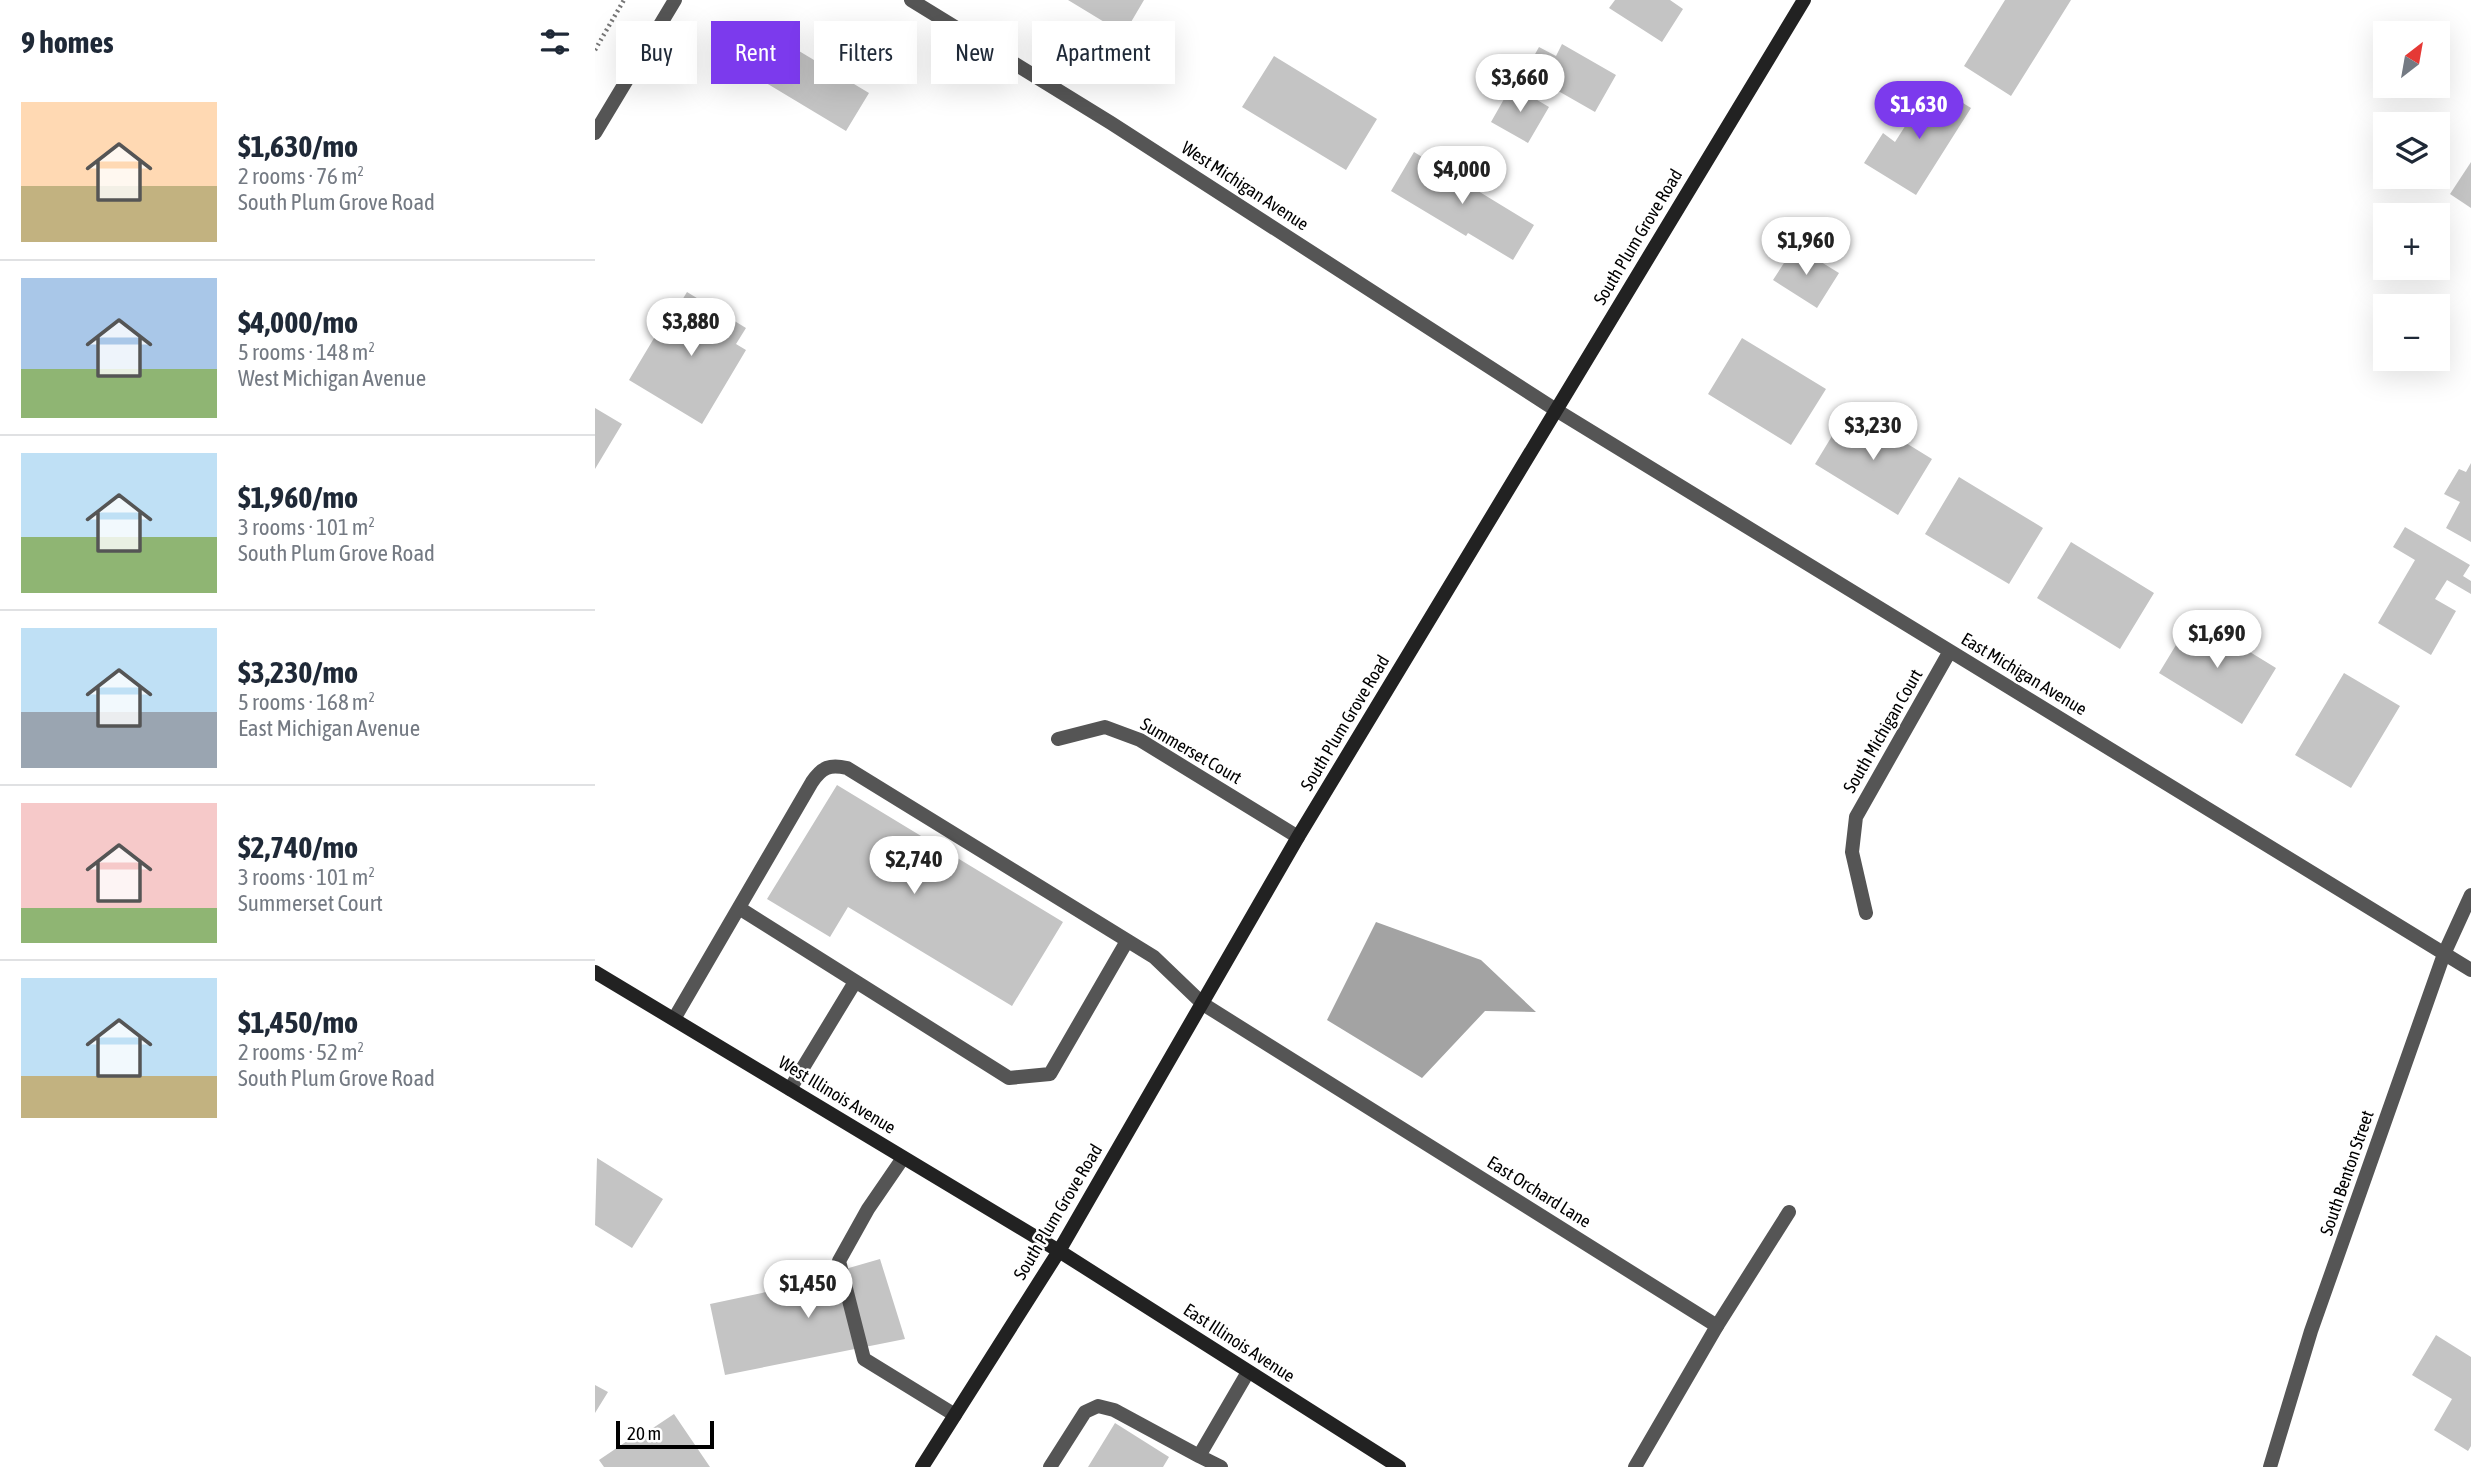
<!DOCTYPE html>
<html lang="en">
<head>
<meta charset="utf-8">
<style>
  :root { --surface:#fff; --page:#f2f2f3; --text:#1f2937; --muted:#747a83; --line:#e0e1e3; --accent:#7c3aed }
  body { margin:0; font-family:"Asap Condensed",sans-serif; background:var(--page); color:var(--text); height:100vh; display:flex; flex-direction:column; font-size:26px; white-space:nowrap }
  * { box-sizing:border-box; margin:0 }
  p { font-size:23px; color:var(--muted) }
  .icon { flex:none; width:38px; height:38px; fill:none; stroke:currentColor; stroke-width:2; stroke-linecap:round; stroke-linejoin:round }
  .map { position:relative; flex:1; overflow:hidden }
  .drawer { display:flex; flex-direction:column; background:var(--surface); width:595px }
  .drawer>* { flex:none }
  .banner { position:absolute; left:21px; top:21px; width:665px; height:63px; display:flex; gap:14px }
  .needle { width:46px; rotate:31deg }
  .fabs { position:absolute; left:1778px; top:21px; display:grid; gap:14px }
  .fabs a { display:grid; place-items:center; width:77px; height:77px; border-radius:0px; background:var(--surface); box-shadow:0 7px 28px #0002; font-size:35px }
  .scale { position:absolute; left:21px; bottom:18px; width:98px; box-sizing:border-box; padding-left:7px; border:4px solid #000; border-top:0; font-size:19px; line-height:24px; white-space:nowrap; color:#000; -webkit-text-stroke:5px #fff; paint-order:stroke }
  .price { position:absolute; translate:-50% -60px; padding:0 16px; border-radius:24px; background:#fff; color:#222; font-size:23px; line-height:46px; filter:drop-shadow(0 2px 4px #0008) }
  .price::after { content:''; position:absolute; left:50%; top:42px; width:21px; height:16px; margin-left:-10px; background:inherit; clip-path:polygon(0 0,100% 0,50% 100%) }
  .price.current { background:var(--accent); color:#fff }
  ul { padding:0; list-style:none }
  li { display:flex; align-items:center; gap:21px; height:175px; padding:0 21px }
  li+li { border-top:2px solid var(--line) }
  li span { display:grid; place-items:center; flex:none; width:196px; height:140px; border-radius:0px; color:#555 }
  li>.icon { margin-inline-start:auto }
  span .icon { width:84px; height:84px; fill:#fffc; stroke-width:1 }
  li b { font-size:30px }
  h2 { display:flex; justify-content:space-between; align-items:center; height:84px; padding:0 21px; font-size:30px }
  .tag { padding:0 24px; border-radius:0px; background:var(--surface); box-shadow:0 7px 28px #0002; font-size:24px; line-height:63px }
  .tag.current { background:var(--accent); color:#fff }
  main { display:flex; flex:1; min-height:0 }
  .map>svg:first-child { display:block }
  .water { fill:#a3a3a3 }
  .building { fill:#c4c4c4 }
  .lines { fill:none; stroke-linecap:round; stroke-linejoin:round }
  .path { stroke:#777; stroke-width:4.5; stroke-dasharray:2 3.5; stroke-linecap:butt }
  .service { stroke:#555; stroke-width:14 }
  .minor { stroke:#555; stroke-width:14 }
  .secondary { stroke:#222; stroke-width:14 }
  .labels { text-anchor:middle; stroke-width:5; stroke-linejoin:round; paint-order:stroke }
  .street-label { font-size:18px; fill:#000; stroke:#fff }
</style>
</head>
<body>
<main>
<section class="drawer">
<h2>9 homes<svg class="icon" aria-label="filters" viewBox="0 0 24 24"><path d="M4 7h16M4 17h16"/><circle cx="9" cy="7" r="2"/><circle cx="15" cy="17" r="2"/></svg></h2>
<ul>
<li><span style="background:linear-gradient(#ffd9b3 60%,#c2b280 0)"><svg class="icon" aria-label="home" viewBox="0 0 24 24"><path d="M3 11l9-7 9 7M6 9v11h12V9"/></svg></span><div><b>$1,630/mo</b><p>2 rooms · 76 m²</p><p>South Plum Grove Road</p></div></li>
<li><span style="background:linear-gradient(#a9c7e8 65%,#8fb573 0)"><svg class="icon" aria-label="home" viewBox="0 0 24 24"><path d="M3 11l9-7 9 7M6 9v11h12V9"/></svg></span><div><b>$4,000/mo</b><p>5 rooms · 148 m²</p><p>West Michigan Avenue</p></div></li>
<li><span style="background:linear-gradient(#bfe0f5 60%,#8fb573 0)"><svg class="icon" aria-label="home" viewBox="0 0 24 24"><path d="M3 11l9-7 9 7M6 9v11h12V9"/></svg></span><div><b>$1,960/mo</b><p>3 rooms · 101 m²</p><p>South Plum Grove Road</p></div></li>
<li><span style="background:linear-gradient(#bfe0f5 60%,#9aa5b1 0)"><svg class="icon" aria-label="home" viewBox="0 0 24 24"><path d="M3 11l9-7 9 7M6 9v11h12V9"/></svg></span><div><b>$3,230/mo</b><p>5 rooms · 168 m²</p><p>East Michigan Avenue</p></div></li>
<li><span style="background:linear-gradient(#f6c9c9 75%,#8fb573 0)"><svg class="icon" aria-label="home" viewBox="0 0 24 24"><path d="M3 11l9-7 9 7M6 9v11h12V9"/></svg></span><div><b>$2,740/mo</b><p>3 rooms · 101 m²</p><p>Summerset Court</p></div></li>
<li><span style="background:linear-gradient(#bfe0f5 70%,#c2b280 0)"><svg class="icon" aria-label="home" viewBox="0 0 24 24"><path d="M3 11l9-7 9 7M6 9v11h12V9"/></svg></span><div><b>$1,450/mo</b><p>2 rooms · 52 m²</p><p>South Plum Grove Road</p></div></li>
</ul>
</section>
<div class="map">
<svg width="1876" height="1467" viewBox="0 0 1876 1467">
  <rect width="100%" height="100%" fill="#fff"/>
  <!-- water -->
  <path class="water" d="M781,922l105,38 55,52 -51,-1 -63,67 -95,-58z"/>
  <!-- building -->
  <path class="building" d="M473,0h76l-20,34z
    M1020,0h55l13,9 -21,33 -53,-34z
    M1410,0h66l-60,96 -47,-30z
    M169,30l105,63 -23,38 -105,-63z
    M967,44l54,31 -21,37 -70,-40 14,-25 17,9z
    M679,56l103,63 -31,51 -104,-63z
    M1337,84l39,24 -55,87 -52,-32 19,-30 12,9z
    M917,85l37,22 -21,36 -37,-21z
    M819,152l120,73 -21,35 -45,-27 -2,3 -75,-45z
    M1876,162v46l-21,-14z
    M1200,246l44,27 -22,35 -44,-28z
    M92,292l59,36 -10,16 10,6 -44,74 -73,-44 43,-72 4,2z
    M1147,338l84,51 -35,56 -83,-51z
    M0,408l27,16 -27,45z
    M1254,408l83,51 -34,56 -83,-51z
    M1876,463v79l-25,-14 14,-26 -16,-8 15,-25 7,3z
    M1364,477l84,51 -34,56 -84,-50z
    M1810,527l65,38 -7,11 8,5v13l-24,-14 -12,19 21,12 -25,44 -53,-32 37,-63 -22,-13z
    M1476,542l83,51 -34,56 -83,-51z
    M1598,617l83,51 -34,56 -83,-51z
    M1749,673l56,33 -49,82 -56,-33z
    M242,785l226,137 -51,84 -164,-99 -18,30 -63,-38z
    M2,1158l66,41 -31,49 -37,-23z
    M285,1259l25,80 -180,36 -15,-71 52,-11z
    M1841,1335l35,22v89l-3,5 -34,-21 18,-31 -40,-24z
    M0,1385l13,7 -13,21z
    M79,1414l36,53h-106l-5,-7 34,-23 2,3z
    M520,1423l54,34 -6,10h-75z"/>
  <g class="lines">
    <!-- path -->
    <path class="path" d="M0,50l29,-50"/>
    <!-- service -->
    <path class="service" d="M144,908l270,170 41,-4 77,-133
      M79,1019l138,-237c10,-15 18,-18 35,-14l307,189 49,47
      M195,1089l65,-107
      M308,1158l-35,51 -29,52 25,98 91,56
      M1122,1326l72,-114
      M455,1467l35,-55 13,-6 16,4 85,46
      M626,1467l-22,-11 49,-84"/>
    <!-- minor -->
    <path class="minor" d="M316,0l200,123 445,287 915,560
      M0,133l80,-133
      M463,739l47,-12 35,13 158,97
      M1271,913l-14,-61 4,-35 94,-166
      M608,1004l514,322 -82,141
      M1675,1467l41,-136 133,-377 27,-59"/>
    <!-- secondary -->
    <path class="secondary" d="M0,972l464,279 340,216
      M327,1467l137,-216 239,-414 506,-837"/>
  </g>
  <g class="labels">
    <!-- street labels -->
    <g class="street-label">
      <text transform="translate(650 186) rotate(33)" y="6">West Michigan Avenue</text>
      <text transform="translate(1043 237) rotate(-59)" y="6">South Plum Grove Road</text>
      <text transform="translate(1429 674) rotate(31)" y="6">East Michigan Avenue</text>
      <text transform="translate(750 723) rotate(-59)" y="6">South Plum Grove Road</text>
      <text transform="translate(1288 731) rotate(-60)" y="6">South Michigan Court</text>
      <text transform="translate(596 751) rotate(30)" y="6">Summerset Court</text>
      <text transform="translate(242 1095) rotate(31)" y="6">West Illinois Avenue</text>
      <text transform="translate(1752 1173) rotate(-71)" y="6">South Benton Street</text>
      <text transform="translate(944 1192) rotate(32)" y="6">East Orchard Lane</text>
      <text transform="translate(463 1212) rotate(-59)" y="6">South Plum Grove Road</text>
      <text transform="translate(644 1343) rotate(33)" y="6">East Illinois Avenue</text>
    </g>
  </g>
</svg>
<div class="fabs">
<a><svg class="needle" viewBox="-14 -14 28 28"><path d="M0-13l5 13h-10z" fill="#e53935"/><path d="M0 13l5-13h-10z" fill="#747a83"/></svg></a>
<a><svg class="icon" aria-label="layers" viewBox="0 0 24 24"><path d="M12 4l9 5-9 5-9-5zM3 14l9 5 9-5"/></svg></a>
<a>+</a>
<a>−</a>
</div>
<div class="scale">20 m</div>
<b class="price" style="left:925px;top:114px">$3,660</b>
<b class="price current" style="left:1324px;top:141px">$1,630</b>
<b class="price" style="left:867px;top:206px">$4,000</b>
<b class="price" style="left:1211px;top:277px">$1,960</b>
<b class="price" style="left:96px;top:358px">$3,880</b>
<b class="price" style="left:1278px;top:462px">$3,230</b>
<b class="price" style="left:1622px;top:670px">$1,690</b>
<b class="price" style="left:319px;top:896px">$2,740</b>
<b class="price" style="left:213px;top:1320px">$1,450</b>
<div class="banner">
<a class="tag">Buy</a>
<a class="tag current">Rent</a>
<a class="tag">Filters</a>
<a class="tag">New</a>
<a class="tag">Apartment</a>
</div>
</div>
</main>
</body>
</html>
